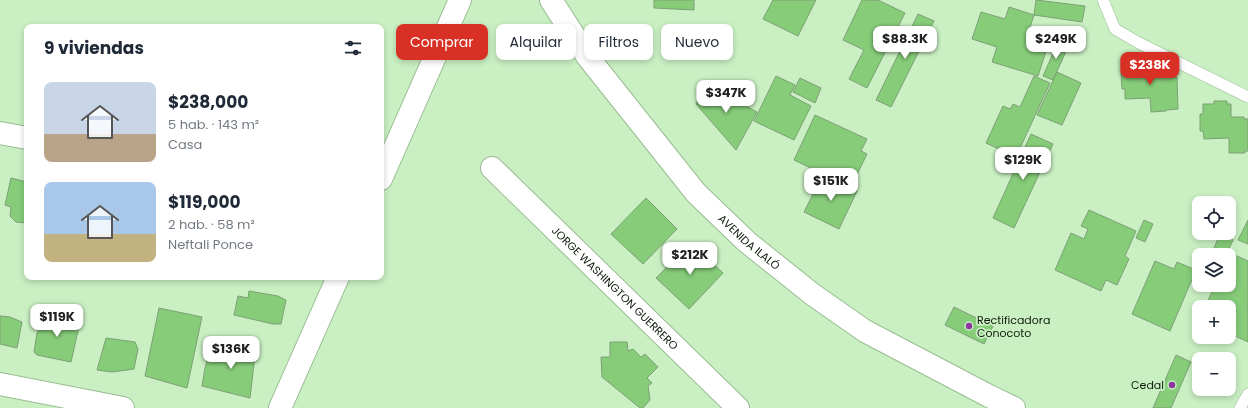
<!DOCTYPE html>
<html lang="es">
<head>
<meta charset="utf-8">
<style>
  :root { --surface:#fff; --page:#f6f6f7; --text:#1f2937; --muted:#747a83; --accent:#d93025 }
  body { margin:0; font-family:Poppins,sans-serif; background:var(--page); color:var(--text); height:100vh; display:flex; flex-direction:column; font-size:15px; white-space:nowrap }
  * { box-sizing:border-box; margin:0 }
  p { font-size:13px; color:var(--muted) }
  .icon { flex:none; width:22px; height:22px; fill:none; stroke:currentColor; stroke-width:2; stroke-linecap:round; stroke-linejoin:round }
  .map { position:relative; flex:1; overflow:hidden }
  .drawer { position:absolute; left:24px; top:24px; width:360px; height:256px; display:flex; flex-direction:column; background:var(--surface); border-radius:8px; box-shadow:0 2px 6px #0003 }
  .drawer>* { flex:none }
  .banner { position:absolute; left:396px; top:24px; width:380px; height:36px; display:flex; gap:8px }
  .buttons { position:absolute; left:1192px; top:196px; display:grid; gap:8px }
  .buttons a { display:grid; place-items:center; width:44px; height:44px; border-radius:8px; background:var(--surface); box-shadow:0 2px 6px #0003; font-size:20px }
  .price { position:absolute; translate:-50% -34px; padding:0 9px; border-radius:8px; background:#fff; color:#222; font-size:13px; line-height:26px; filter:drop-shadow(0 1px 2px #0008) }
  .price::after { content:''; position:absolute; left:50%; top:24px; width:12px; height:9px; margin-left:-6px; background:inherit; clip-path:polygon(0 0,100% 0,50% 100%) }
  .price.on { background:var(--accent); color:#fff }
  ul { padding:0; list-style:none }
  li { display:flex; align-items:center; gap:12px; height:100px; padding:0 20px }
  li span { display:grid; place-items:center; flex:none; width:112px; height:80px; border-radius:8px; color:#555 }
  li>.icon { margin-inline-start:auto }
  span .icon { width:48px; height:48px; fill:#fffc; stroke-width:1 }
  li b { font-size:17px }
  h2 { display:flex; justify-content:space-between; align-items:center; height:48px; padding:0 20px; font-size:17px }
  .chip { padding:0 14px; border-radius:8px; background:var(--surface); box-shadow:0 2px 6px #0003; font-size:14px; line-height:36px }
  .chip.on { background:var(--accent); color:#fff }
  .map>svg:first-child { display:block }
  .building { fill:#86cc79; stroke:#7ca076 }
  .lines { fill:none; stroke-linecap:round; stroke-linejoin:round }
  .service-casing { stroke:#99bd92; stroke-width:12 }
  .minor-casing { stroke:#99bd92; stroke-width:24 }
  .secondary-casing { stroke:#99bd92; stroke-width:24 }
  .service { stroke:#fff; stroke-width:11 }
  .minor { stroke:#fff; stroke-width:22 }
  .secondary { stroke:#fff; stroke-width:22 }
  .poi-dot { fill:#8f35a1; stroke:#c9efc2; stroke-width:1.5 }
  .labels { text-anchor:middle; stroke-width:3.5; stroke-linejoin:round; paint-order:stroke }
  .street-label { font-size:11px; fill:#0d1a0a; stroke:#c9efc2 }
  .poi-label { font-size:11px; fill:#0d1a0a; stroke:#c9efc2; text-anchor:start }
</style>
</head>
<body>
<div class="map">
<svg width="1248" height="408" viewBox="0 0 1248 408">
  <rect width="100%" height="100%" fill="#c9efc2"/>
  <!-- building -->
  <path class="building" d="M654,0h40v10l-40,-2z
    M773,0h43l-18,36 -35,-17z
    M862,0h16l27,13 -38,75 -18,-9 15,-29 -21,-10z
    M1036,0l49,6 -3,16 -48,-7z
    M1009,7l25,8 -7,22 7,3 -1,4 14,4 -9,28 -46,-14 5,-15 -25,-8 9,-27 24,7z
    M918,14l16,7 -43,86 -15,-7z
    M1059,40l10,5 -16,35 -10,-4z
    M1135,60h13v3h4v13l13,-1 1,2h11l1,32 -12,1v1l-15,1 -1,-14 -25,1v-10h-3l-1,-16h3v-10h11z
    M1057,72l24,11 -19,42 -25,-10z
    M776,76l19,9 -5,10 21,11 -17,34 -40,-19z
    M1034,76l16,7 -34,74 -30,-14 17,-37 7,3 3,-5 7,3z
    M800,78l21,10 -6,15 -22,-11z
    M706,84l51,28 -21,38 -40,-46z
    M1214,101h13v3h4v13h13v2h4v32h-3v2h-16v-15l-25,1 -1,-8h-3v-17h3v-10h11z
    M815,115l52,24 -6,12 6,3 -13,27 -5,-3 -4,6 -51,-24z
    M1031,134l22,10 -39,84 -21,-10z
    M823,174l34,17 -18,38 -35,-17z
    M11,178l16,4v41l-11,-1 -6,-6 1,-9 -6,-2z
    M646,198l31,31 -34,35 -32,-30z
    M1089,210l47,21 -11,25 4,3 -12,26 -11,-5 -5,11 -46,-21 16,-37 13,6 4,-10 -7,-3z
    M1144,220l9,4 -8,18 -9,-4z
    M1248,220v24l-10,-4z
    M1220,234l13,6 -7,15h-15z
    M691,243l32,30 -34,36 -33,-31z
    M1230,253l18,8v81l-19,-9v-26h-24l10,-22h14z
    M1155,261l19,8 3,-7 19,8 -26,61 -38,-17z
    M249,291l29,5 8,4 -5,24h-8l-39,-9 4,-19 10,2z
    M954,307l39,19 -9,18 -39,-19z
    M159,308l43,9 -15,71 -42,-12z
    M48,313l10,1 22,8 -9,40 -34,-7 -3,-3 3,-19z
    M0,316l10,1 12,5 -5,26 -17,-4z
    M106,338l29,4 3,7 -4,20 -22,3 -15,-2z
    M238,342l18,5 -6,51 -48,-12 3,-18 5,-17 9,1 3,-6 12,3z
    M610,342h17l1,9 5,-2 8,8 4,-3 13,13 -11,11 5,5 -4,3 2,14 -7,8h-3l-38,-31 -1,-20h9z
    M1176,355l15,7 -20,46h-18z"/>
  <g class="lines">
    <!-- service casing -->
    <g class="service-casing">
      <path id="service" d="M1103,0l12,29 24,14 109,54
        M1240,408l8,-14"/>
    </g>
    <!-- minor casing -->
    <g class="minor-casing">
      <g id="minor">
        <path d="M0,133l27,5"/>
        <path id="s1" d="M492,168l246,240"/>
        <path d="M381,179l79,-179"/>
        <path d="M0,384l123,24"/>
        <path d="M280,408l58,-131"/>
      </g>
    </g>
    <!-- secondary casing -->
    <g class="secondary-casing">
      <g id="secondary">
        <path id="s2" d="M551,0l36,56 109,137 51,49 65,52 53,37 124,65 25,12"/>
      </g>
    </g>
    <!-- service -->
    <use href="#service" class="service"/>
    <!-- minor -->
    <use href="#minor" class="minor"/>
    <!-- secondary -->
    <use href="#secondary" class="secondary"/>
  </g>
  <!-- markers -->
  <g class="poi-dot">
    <circle cx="969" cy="326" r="4"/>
    <circle cx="1172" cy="385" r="4"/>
  </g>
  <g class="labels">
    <!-- street labels -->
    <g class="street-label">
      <text dy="4" stroke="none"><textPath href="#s2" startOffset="314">AVENIDA ILALÓ</textPath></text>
      <text dy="4" stroke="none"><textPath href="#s1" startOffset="172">JORGE WASHINGTON GUERRERO</textPath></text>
    </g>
    <!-- poi labels -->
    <g class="poi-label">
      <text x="977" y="324">Rectificadora<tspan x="977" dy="13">Conocoto</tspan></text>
      <text x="1164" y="389" text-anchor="end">Cedal</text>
    </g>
  </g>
</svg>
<div class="buttons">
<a><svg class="icon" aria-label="locate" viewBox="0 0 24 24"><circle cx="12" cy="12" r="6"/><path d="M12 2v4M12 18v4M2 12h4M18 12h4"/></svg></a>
<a><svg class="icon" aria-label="layers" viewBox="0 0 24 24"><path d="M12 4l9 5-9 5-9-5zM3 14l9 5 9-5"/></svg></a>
<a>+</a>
<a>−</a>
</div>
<b class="price" style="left:905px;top:60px">$88.3K</b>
<b class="price" style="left:1056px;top:60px">$249K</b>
<b class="price on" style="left:1150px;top:86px">$238K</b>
<b class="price" style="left:726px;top:114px">$347K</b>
<b class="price" style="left:1023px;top:181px">$129K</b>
<b class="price" style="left:831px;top:202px">$151K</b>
<b class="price" style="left:690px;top:276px">$212K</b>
<b class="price" style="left:57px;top:338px">$119K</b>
<b class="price" style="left:231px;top:370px">$136K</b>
<div class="banner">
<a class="chip on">Comprar</a>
<a class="chip">Alquilar</a>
<a class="chip">Filtros</a>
<a class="chip">Nuevo</a>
</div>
<section class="drawer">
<h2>9 viviendas<svg class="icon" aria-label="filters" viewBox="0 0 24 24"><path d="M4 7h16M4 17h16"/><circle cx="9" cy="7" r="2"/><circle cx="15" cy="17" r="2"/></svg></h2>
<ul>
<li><span style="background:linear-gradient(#c9d6e8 65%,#b9a48a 0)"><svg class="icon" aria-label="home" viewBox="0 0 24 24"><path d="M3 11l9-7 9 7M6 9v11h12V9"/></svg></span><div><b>$238,000</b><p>5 hab. · 143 m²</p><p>Casa</p></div></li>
<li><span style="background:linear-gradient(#a9c7e8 65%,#c2b280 0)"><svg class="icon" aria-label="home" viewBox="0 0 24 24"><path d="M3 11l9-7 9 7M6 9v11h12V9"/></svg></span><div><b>$119,000</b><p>2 hab. · 58 m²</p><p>Neftali Ponce</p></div></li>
</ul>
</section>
</div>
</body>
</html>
